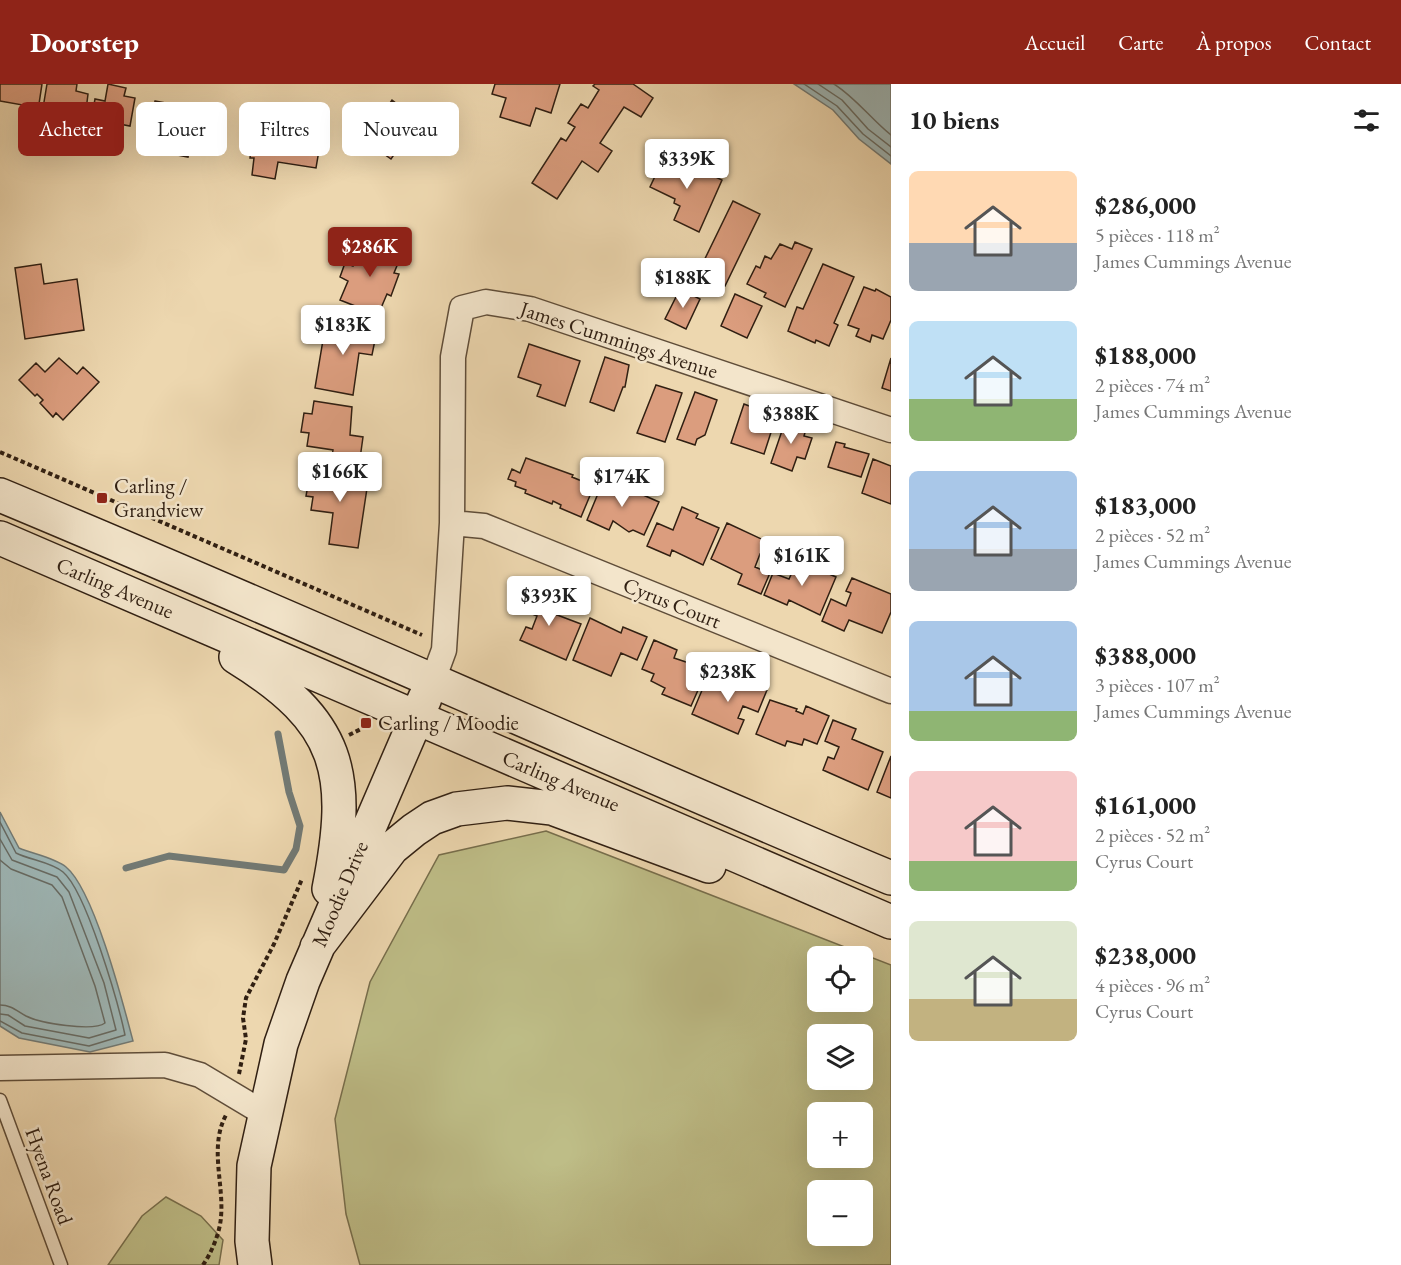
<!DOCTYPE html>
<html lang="fr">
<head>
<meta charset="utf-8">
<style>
  :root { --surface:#fff; --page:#f6f6f6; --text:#222; --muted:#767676; --accent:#8f2418 }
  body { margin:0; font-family:"EB Garamond",serif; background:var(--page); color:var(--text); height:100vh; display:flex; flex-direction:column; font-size:22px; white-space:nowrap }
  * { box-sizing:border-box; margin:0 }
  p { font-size:20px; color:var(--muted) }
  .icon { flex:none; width:33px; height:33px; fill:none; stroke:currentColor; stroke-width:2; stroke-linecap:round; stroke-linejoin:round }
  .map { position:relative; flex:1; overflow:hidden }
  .sheet { display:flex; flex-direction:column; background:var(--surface); width:510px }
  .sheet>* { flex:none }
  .banner { position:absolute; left:18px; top:18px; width:570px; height:54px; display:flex; gap:12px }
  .tools { position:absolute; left:807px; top:862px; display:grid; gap:12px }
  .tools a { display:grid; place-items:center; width:66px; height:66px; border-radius:9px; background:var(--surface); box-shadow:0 6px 24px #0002; font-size:30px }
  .price { position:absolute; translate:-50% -51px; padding:0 14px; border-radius:6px; background:#fff; color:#222; font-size:20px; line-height:39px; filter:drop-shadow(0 2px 3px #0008) }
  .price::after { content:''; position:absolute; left:50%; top:36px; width:18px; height:14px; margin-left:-9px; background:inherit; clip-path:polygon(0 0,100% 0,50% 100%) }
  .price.active { background:var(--accent); color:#fff }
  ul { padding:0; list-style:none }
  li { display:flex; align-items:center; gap:18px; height:150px; padding:0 18px }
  li span { display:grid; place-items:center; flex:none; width:168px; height:120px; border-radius:9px; color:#555 }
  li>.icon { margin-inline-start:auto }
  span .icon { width:72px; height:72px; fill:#fffc; stroke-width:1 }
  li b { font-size:26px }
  h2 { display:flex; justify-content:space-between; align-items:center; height:72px; padding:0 18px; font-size:26px }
  .pill { padding:0 21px; border-radius:9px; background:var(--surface); box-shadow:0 6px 24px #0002; font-size:21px; line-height:54px }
  .pill.active { background:var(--accent); color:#fff }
  header { display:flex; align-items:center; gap:36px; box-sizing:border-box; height:84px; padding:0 30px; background:var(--accent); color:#fff }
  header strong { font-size:28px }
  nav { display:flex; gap:33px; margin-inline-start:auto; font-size:21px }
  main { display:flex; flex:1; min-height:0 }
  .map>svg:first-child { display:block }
  .green { fill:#bebd87; stroke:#776e4c; stroke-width:1.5; fill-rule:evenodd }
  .water { fill:#9eb7b7; stroke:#727a75; stroke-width:1.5 }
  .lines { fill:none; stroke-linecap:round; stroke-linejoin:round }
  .shore { stroke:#676b64; stroke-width:1.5 }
  .stream { stroke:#727a75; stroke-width:7 }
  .building { fill:#db9d7e; stroke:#301f12; stroke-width:1.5 }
  .lane-casing { stroke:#5f4d39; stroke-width:15 }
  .street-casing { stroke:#5f4d39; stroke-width:27 }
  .secondary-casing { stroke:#301f12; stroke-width:36 }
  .path { stroke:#301f12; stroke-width:4; stroke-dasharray:4.5 3; stroke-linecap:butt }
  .lane { stroke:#f3e5cb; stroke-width:12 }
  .street { stroke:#f3e5cb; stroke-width:24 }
  .secondary { stroke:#f3e5cb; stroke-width:33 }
  .poi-dot { fill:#8f2418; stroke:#f3e5cb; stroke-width:2 }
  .labels { text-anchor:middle; stroke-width:5; stroke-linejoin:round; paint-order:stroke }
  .street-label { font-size:21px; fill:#301f12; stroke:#f3e5cb }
  .poi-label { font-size:21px; fill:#301f12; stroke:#f3e5cb; text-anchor:start }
</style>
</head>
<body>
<header>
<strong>Doorstep</strong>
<nav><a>Accueil</a><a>Carte</a><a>À propos</a><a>Contact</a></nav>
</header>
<main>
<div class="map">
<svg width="891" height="1181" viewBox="0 0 891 1181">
  <rect width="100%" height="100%" fill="#edd7af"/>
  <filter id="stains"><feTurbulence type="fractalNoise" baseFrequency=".00333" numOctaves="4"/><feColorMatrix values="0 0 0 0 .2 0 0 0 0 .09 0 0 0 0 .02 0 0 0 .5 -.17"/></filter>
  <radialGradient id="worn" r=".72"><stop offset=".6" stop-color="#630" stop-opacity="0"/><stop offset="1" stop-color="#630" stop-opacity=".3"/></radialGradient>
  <!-- green -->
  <path class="green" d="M546,747l345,134v300h-531l-14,-51 -11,-95 35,-137 69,-127zM818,873h44v45h-44zM818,951h44v45h-44zM818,1029h44v45h-44zM818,1107h44v45h-44z
    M166,1113l35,19 22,24 -4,25h-111l34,-49z"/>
  <!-- water -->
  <path class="water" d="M794,0h97v80l-32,-25 -26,-29z
    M0,728l19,36c14,6 36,10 47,19 28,23 57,136 67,174l-43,11 -71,-14 -19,-12z"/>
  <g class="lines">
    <!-- shore -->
    <path class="shore" d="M804,0l33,22 26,28 28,22
      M818,0l24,16 26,29 23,18
      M834,0c22,14 37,35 57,51
      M0,738l16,31c14,7 35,9 47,19 23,19 55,130 62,163l-36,11 -67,-13 -22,-12
      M0,755l12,21 45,17 12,15 35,91 12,47 -27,8 -64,-12 -17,-11 -8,-1
      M0,776l11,9 41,16 10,12 33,89 10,37c-12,9 -65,0 -79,-7 -9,-5 -15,-11 -26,-11"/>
    <!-- stream -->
    <path class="stream" d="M126,784l43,-12 115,14 12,-21 4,-23 -11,-34 -11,-58"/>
  </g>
  <!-- building -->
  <path class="building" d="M0,0h42l-5,33 -16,-3 2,-9 -23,-4z
    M47,0h30l-1,7 12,3 -4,32 -43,-6z
    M108,0l18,4 -2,8 11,2 -5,28 -26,-5 -1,3 -12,-2 4,-23 10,2z
    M495,0h65l-9,29 -15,-5 -6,18 -30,-9 6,-19 -14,-4z
    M595,0h38l20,14 -12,19 -17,-10 -24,36 12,8 -14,21 -16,-11 -25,38 -25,-16 29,-45 5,3 9,-14 -7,-4 13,-19 7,4 11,-18 -6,-4z
    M392,16l9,7 2,-3 15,10 -2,3 3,2 -28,40 -17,-12 -3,3 -22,-16 16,-22 13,9z
    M155,17l55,10 -7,38 -13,-2 -2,10 -42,-8z
    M284,37l39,6 -7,41 -38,-6 -3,17 -23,-4 2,-17h-4l1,-11 5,1 3,-21 24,3z
    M666,69l56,27 -23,52 -25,-12 6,-14 -6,-3 1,-4 -25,-12z
    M733,117l27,13 -35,72 -27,-13z
    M363,157l38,15 -7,17 5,1 -8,22 -4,-2 -9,21 -38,-15 8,-19 -8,-4 5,-14 8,3z
    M795,158l17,7 -27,58 -21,-10 2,-4 -19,-9 9,-18 4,2 5,-12 6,3 9,-15 12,5z
    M41,180l3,20 33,-5 7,51 -59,9 -10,-71z
    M823,180l31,13 -20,46 4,2 -9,21 -13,-6 -1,3 -27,-12 9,-24 6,2z
    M864,203l11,4 1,-2 15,8v23l-8,19 -11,-4 -2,7 -14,-6 3,-7 -11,-4z
    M680,205l20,10 -14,30 -21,-10z
    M735,210l27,12 -15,32 -26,-12z
    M326,238l51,8 -5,25 -13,-2 -6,42 -38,-7z
    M529,260l51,17 -15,45 -28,-10 4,-11 -23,-8z
    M605,273l24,8 -4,22h-2l-9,24 -24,-9z
    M59,274l18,16 6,-7 16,15 -36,38 -7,-7 -3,4 -13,-14 3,-3 -6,-6 -2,2 -16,-16 17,-17 9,9z
    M891,274v33l-9,-3z
    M656,301l26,8 -17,49 -28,-9z
    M695,308l22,8 -12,35 -8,4 -2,6 -18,-6z
    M314,317l38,6 -2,28 13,2 -4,29 -28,-4 2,-12 -26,-4 2,-13 -8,-1 3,-19 8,1z
    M744,320l13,5 -4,9 21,5 -10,31 -33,-11z
    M786,335l21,7 -3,10 8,2 -7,21 -8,-2 -5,14 -21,-8z
    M836,358l9,2 -1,3 25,7 -8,23 -33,-10z
    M526,374l47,17 -1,2 22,9 -13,31 -21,-9 1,-3 -8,-4 -1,3 -27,-11 1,-3 -11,-4 1,-4 -8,-3 4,-10 8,4z
    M873,375l18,7v38l-29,-11z
    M317,383l52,8 -11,73 -29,-4 4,-31 -22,-3 2,-13 -7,-1 3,-17 6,1z
    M607,395l52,23 -15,33 -11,-5 -4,2 -16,-11 -4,9 -22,-10 15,-36 2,2z
    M682,423l16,7 -2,4 23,10 -16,37 -31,-15 -2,6 -23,-10 10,-23 16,7z
    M727,439l45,21 -6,13 -6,-3 -5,13 15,6 -9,21 -23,-10 4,-10 -31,-15z
    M799,473l16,6 -2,4 23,10 -16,38 -31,-15 -2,5 -23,-10 9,-22 16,6z
    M852,494l39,16v18l-9,21 -33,-13 -5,11 -22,-10 9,-22 15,7 5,-13 -5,-2z
    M531,505l23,10 -7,17 3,2 2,-5 29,11 -15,36 -46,-20 6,-13 6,2 5,-13 -14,-6z
    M590,534l31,15 2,-6 24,10 -10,23 -16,-7 -10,23 -38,-16z
    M654,556l23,10 -3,8 21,7 -1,3 12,4 -15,34 -29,-12 3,-6 -14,-7 3,-7 -12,-5z
    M708,592l32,14 5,-10 22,10 -9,22 -15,-6 -5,12 6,2 -6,14 -46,-20z
    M770,616l27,9 -1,2 7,3 3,-8 23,10 -12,28 -13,-5 -2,6 -15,-4 -2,5 -29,-12z
    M833,636l23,9 -4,10 31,13 -15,38 -45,-20 5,-13 6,2 5,-12 -14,-6z
    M891,672v42l-14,-6z"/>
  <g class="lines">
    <!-- lane casing -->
    <g class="lane-casing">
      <path id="lane" d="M0,1016l61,165"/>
    </g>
    <!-- street casing -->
    <g class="street-casing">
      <path id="street" d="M452,439l32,3 407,165
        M433,596l11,-30 8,-127 1,-166 9,-49 24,-6 44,7 361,121
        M0,984l165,-3 35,10 65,39"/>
    </g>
    <!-- secondary casing -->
    <g class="secondary-casing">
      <path id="secondary" d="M0,411c298,124 593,258 891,383
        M0,454l891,384
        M236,573c105,65 116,115 93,232
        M317,863l75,-99 22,-18 18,-12 25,-9 50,-6 45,5 157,58
        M255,1181l-3,-24 2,-75 27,-122 22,-63 122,-283"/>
    </g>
    <!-- path -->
    <path class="path" d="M0,368l422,183
      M349,651l20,-10
      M239,990l7,-35 -3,-21 3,-20 28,-54 28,-65
      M203,1181c9,-13 17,-33 18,-48 3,-34 -12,-70 5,-102"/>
    <!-- lane -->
    <use href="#lane" class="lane"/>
    <!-- street -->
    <use href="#street" class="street"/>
    <!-- secondary -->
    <use href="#secondary" class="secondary"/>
  </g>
  <!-- markers -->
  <g class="poi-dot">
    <rect x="96" y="408" width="12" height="12" rx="3"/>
    <rect x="360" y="633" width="12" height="12" rx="3"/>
  </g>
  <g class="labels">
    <!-- street labels -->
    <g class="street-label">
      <text transform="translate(619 256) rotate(18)" y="7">James Cummings Avenue</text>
      <text transform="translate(115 504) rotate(23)" y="7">Carling Avenue</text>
      <text transform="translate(672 519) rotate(22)" y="7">Cyrus Court</text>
      <text transform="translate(561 697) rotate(23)" y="7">Carling Avenue</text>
      <text transform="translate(340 810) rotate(-67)" y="7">Moodie Drive</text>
      <text transform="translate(49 1092) rotate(70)" y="7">Hyena Road</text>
    </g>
    <!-- poi labels -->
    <g class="poi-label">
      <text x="114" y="409">Carling /<tspan x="114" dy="24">Grandview</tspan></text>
      <text x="378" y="646">Carling / Moodie</text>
    </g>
  </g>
  <rect width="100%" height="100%" filter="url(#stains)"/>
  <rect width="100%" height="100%" fill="url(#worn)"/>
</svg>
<div class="tools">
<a><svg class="icon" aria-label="locate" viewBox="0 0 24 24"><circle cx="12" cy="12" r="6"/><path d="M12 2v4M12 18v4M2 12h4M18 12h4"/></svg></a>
<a><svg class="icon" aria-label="layers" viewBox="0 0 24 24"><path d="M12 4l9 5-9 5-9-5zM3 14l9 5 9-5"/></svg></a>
<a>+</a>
<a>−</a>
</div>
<b class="price" style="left:687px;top:106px">$339K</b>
<b class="price active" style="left:370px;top:194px">$286K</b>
<b class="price" style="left:683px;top:225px">$188K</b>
<b class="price" style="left:343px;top:272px">$183K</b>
<b class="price" style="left:791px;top:361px">$388K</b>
<b class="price" style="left:340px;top:419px">$166K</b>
<b class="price" style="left:622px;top:424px">$174K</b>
<b class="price" style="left:802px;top:503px">$161K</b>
<b class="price" style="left:549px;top:543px">$393K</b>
<b class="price" style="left:728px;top:619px">$238K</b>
<div class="banner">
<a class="pill active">Acheter</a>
<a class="pill">Louer</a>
<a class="pill">Filtres</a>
<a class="pill">Nouveau</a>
</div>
</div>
<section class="sheet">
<h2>10 biens<svg class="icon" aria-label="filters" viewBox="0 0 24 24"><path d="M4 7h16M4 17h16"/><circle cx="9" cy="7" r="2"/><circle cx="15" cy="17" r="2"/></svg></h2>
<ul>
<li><span style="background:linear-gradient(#ffd9b3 60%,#9aa5b1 0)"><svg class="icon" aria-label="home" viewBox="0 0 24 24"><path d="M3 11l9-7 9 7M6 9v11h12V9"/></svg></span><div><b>$286,000</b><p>5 pièces · 118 m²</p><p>James Cummings Avenue</p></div></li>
<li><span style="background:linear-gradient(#bfe0f5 65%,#8fb573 0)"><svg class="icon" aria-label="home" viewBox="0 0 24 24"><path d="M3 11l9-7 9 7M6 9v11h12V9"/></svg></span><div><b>$188,000</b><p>2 pièces · 74 m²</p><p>James Cummings Avenue</p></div></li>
<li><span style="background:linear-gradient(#a9c7e8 65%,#9aa5b1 0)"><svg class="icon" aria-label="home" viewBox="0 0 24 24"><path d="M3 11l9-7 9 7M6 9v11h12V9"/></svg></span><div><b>$183,000</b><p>2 pièces · 52 m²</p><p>James Cummings Avenue</p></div></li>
<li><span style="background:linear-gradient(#a9c7e8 75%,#8fb573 0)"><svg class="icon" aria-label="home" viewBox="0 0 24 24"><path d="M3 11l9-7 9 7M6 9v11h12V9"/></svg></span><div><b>$388,000</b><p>3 pièces · 107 m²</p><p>James Cummings Avenue</p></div></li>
<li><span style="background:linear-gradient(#f6c9c9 75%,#8fb573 0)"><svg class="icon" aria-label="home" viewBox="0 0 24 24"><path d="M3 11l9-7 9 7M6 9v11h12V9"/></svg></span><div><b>$161,000</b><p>2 pièces · 52 m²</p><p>Cyrus Court</p></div></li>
<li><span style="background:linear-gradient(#dfe7d0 65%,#c2b280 0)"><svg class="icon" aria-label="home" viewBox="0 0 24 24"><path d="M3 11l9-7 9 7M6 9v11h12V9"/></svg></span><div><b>$238,000</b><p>4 pièces · 96 m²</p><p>Cyrus Court</p></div></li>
</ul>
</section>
</main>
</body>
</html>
